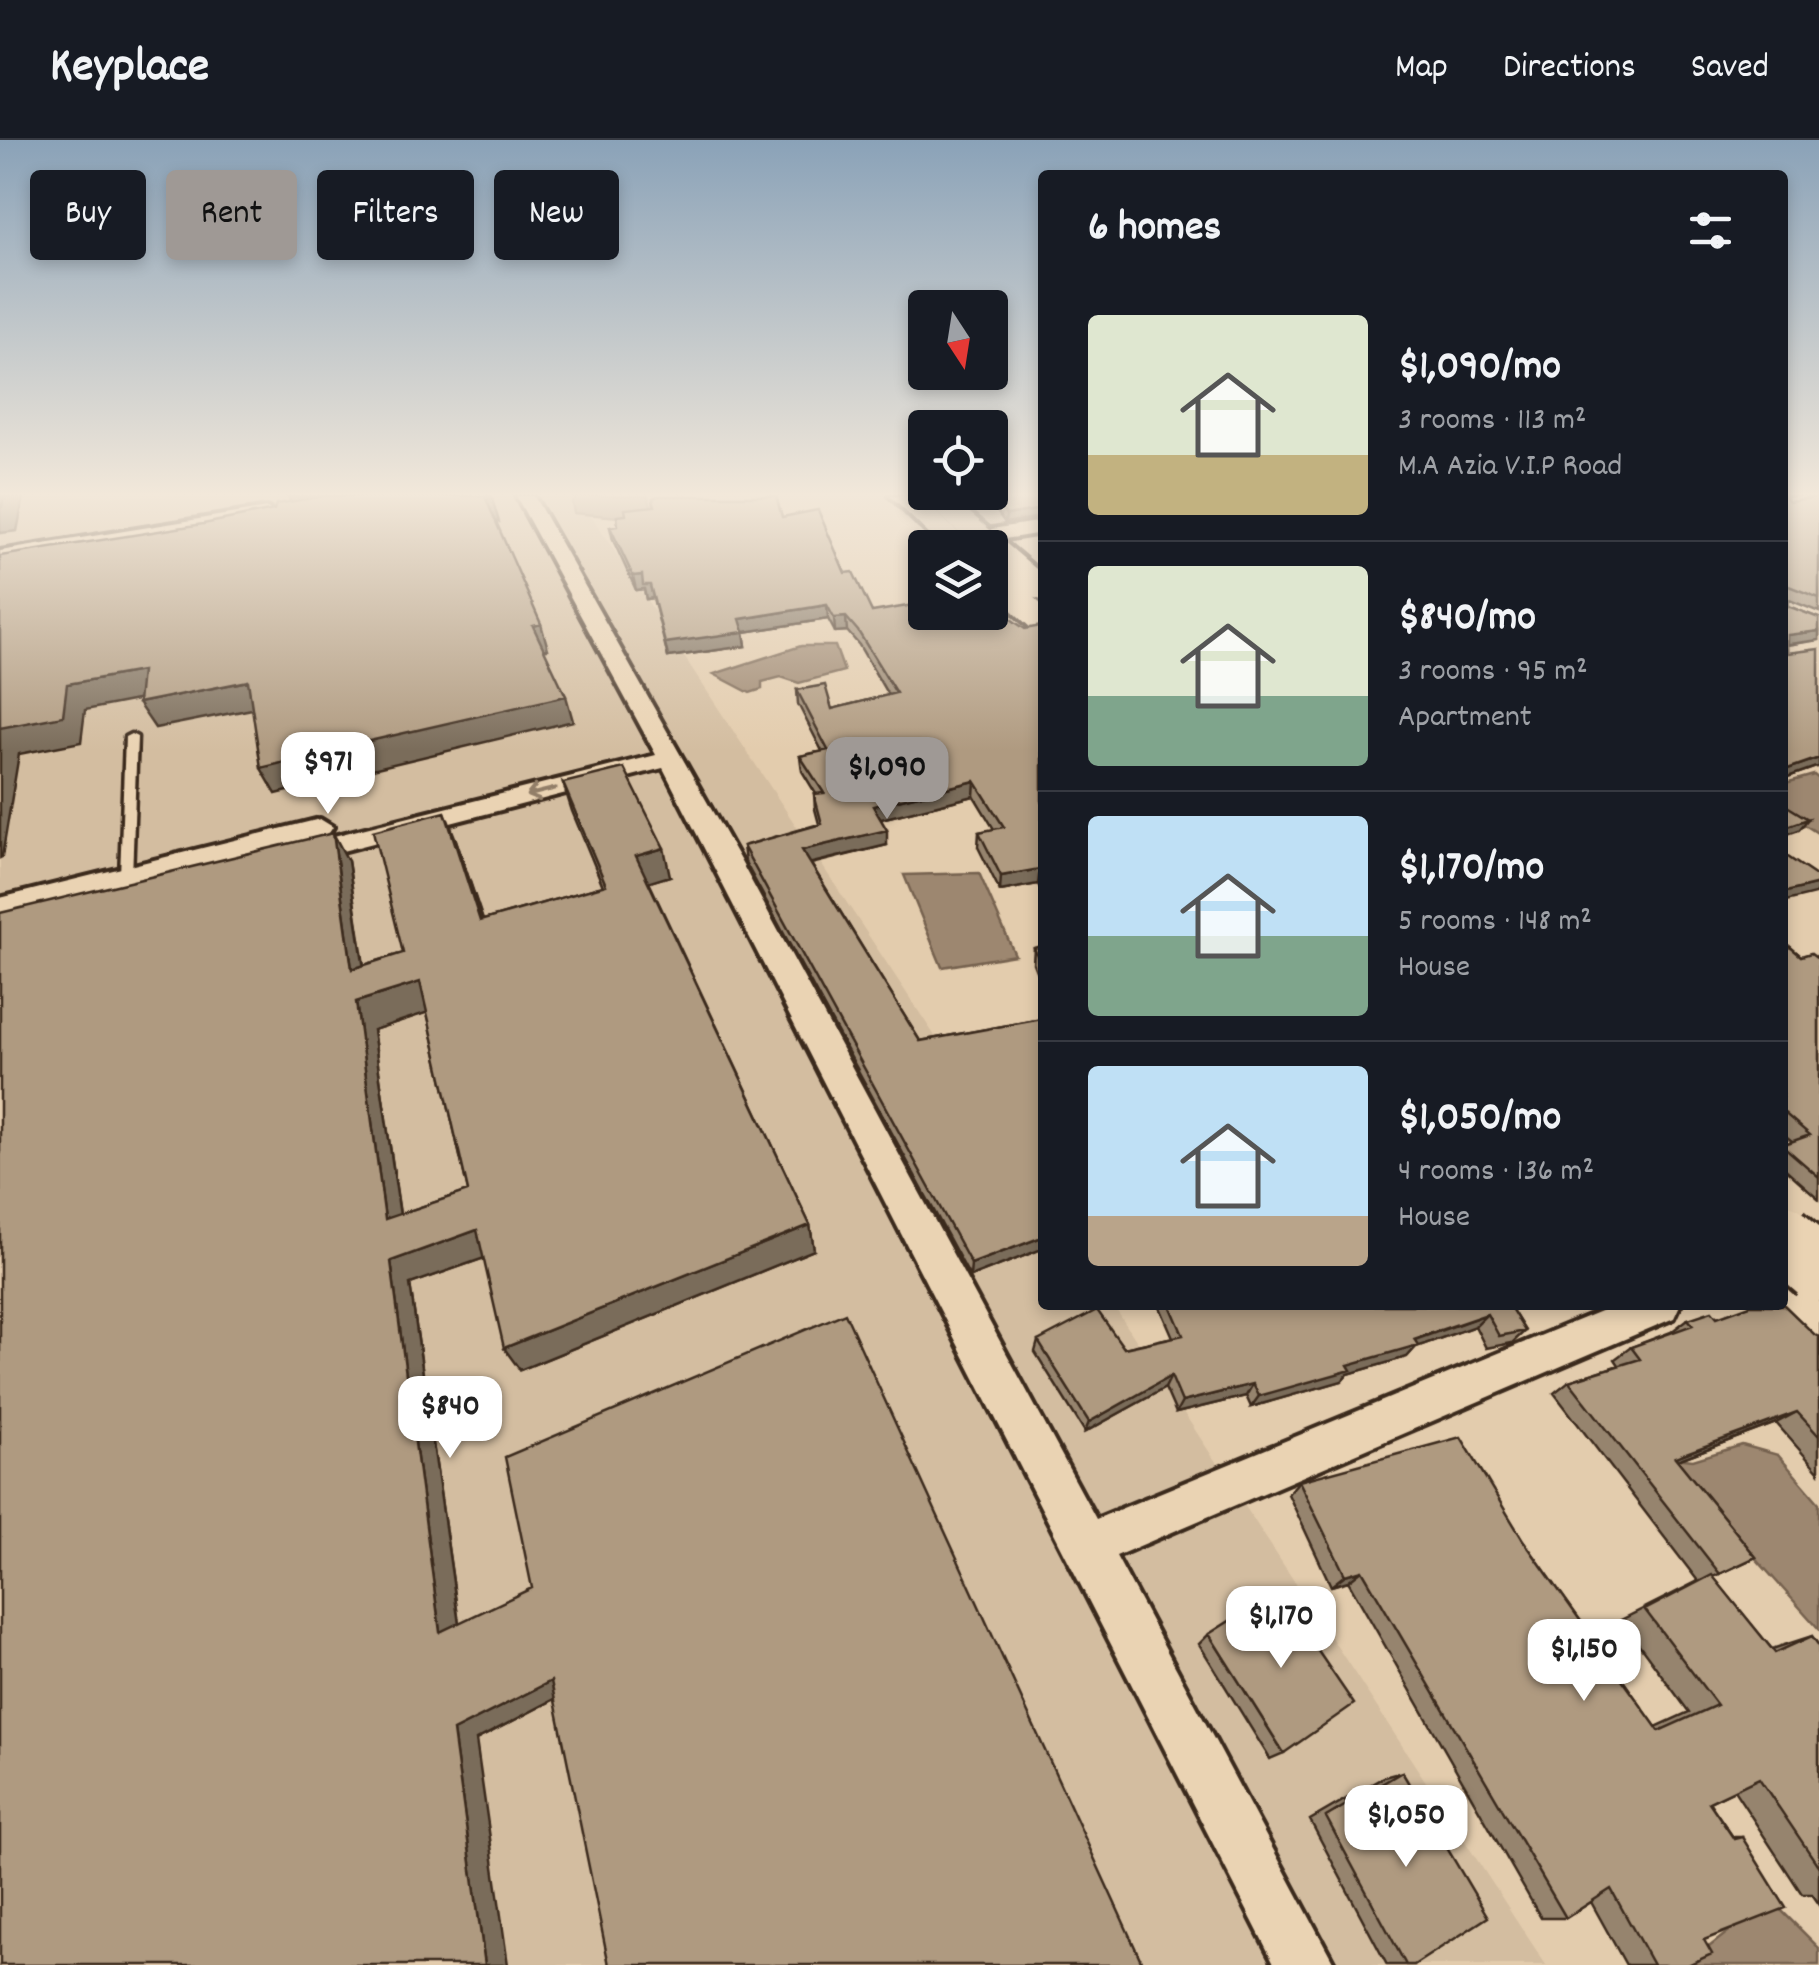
<!DOCTYPE html>
<html lang="en">
<head>
<meta charset="utf-8">
<style>
  :root { --surface:#171b24; --page:#242831; --text:#f1f3f6; --muted:#9ea1a6; --line:#363941; --accent:#9f9995 }
  body { margin:0; font-family:Dekko,sans-serif; background:var(--page); color:var(--text); height:100vh; display:flex; flex-direction:column; font-size:38px; white-space:nowrap }
  * { box-sizing:border-box; margin:0 }
  p { font-size:32px; color:var(--muted) }
  .icon { flex:none; width:55px; height:55px; fill:none; stroke:currentColor; stroke-width:2; stroke-linecap:round; stroke-linejoin:round }
  .map { position:relative; flex:1; overflow:hidden }
  .side { position:absolute; left:1038px; top:30px; width:750px; height:1140px; display:flex; flex-direction:column; background:var(--surface); border-radius:10px; box-shadow:0 5px 15px #0003 }
  .side>* { flex:none }
  .banner { position:absolute; left:30px; top:30px; width:858px; height:90px; display:flex; gap:20px }
  .needle { width:65px; rotate:168deg }
  .buttons { position:absolute; left:908px; top:150px; display:grid; gap:20px }
  .buttons a { display:grid; place-items:center; width:100px; height:100px; border-radius:10px; background:var(--surface); box-shadow:0 5px 15px #0003; font-size:50px }
  .price { position:absolute; translate:-50% -85px; padding:0 22px; border-radius:20px; background:#fff; color:#222; font-size:32px; line-height:65px; filter:drop-shadow(0 2px 5px #0008) }
  .price::after { content:''; position:absolute; left:50%; top:60px; width:30px; height:22px; margin-left:-15px; background:inherit; clip-path:polygon(0 0,100% 0,50% 100%) }
  .price.selected { background:var(--accent); color:#111 }
  ul { padding:0; list-style:none }
  li { display:flex; align-items:center; gap:30px; height:250px; padding:0 50px }
  li+li { border-top:2px solid var(--line) }
  li span { display:grid; place-items:center; flex:none; width:280px; height:200px; border-radius:10px; color:#555 }
  li>.icon { margin-inline-start:auto }
  span .icon { width:120px; height:120px; fill:#fffc; stroke-width:1 }
  li b { font-size:42px }
  h2 { display:flex; justify-content:space-between; align-items:center; height:120px; padding:0 50px; font-size:42px }
  .chip { padding:0 35px; border-radius:10px; background:var(--surface); box-shadow:0 5px 15px #0003; font-size:35px; line-height:90px }
  .chip.selected { background:var(--accent); color:#111 }
  header { display:flex; align-items:center; gap:60px; box-sizing:border-box; height:140px; padding:0 50px; background:var(--surface); border-bottom:2px solid var(--line) }
  header strong { font-size:48px }
  nav { display:flex; gap:55px; margin-inline-start:auto; font-size:35px }
  .map>svg:first-child { display:block }
  .built { fill:#d3bda0 }
  .water { fill:#9d8770; stroke:#76624f; stroke-width:2.5 }
  .lines { fill:none; stroke-linecap:round; stroke-linejoin:round }
  .service-casing { stroke:#3b2a1e; stroke-width:7 }
  .minor-casing { stroke:#3b2a1e; stroke-width:8 }
  .primary-casing { stroke:#3b2a1e; stroke-width:8 }
  .trunk-casing { stroke:#3b2a1e; stroke-width:8 }
  .service { fill:#ead3b3; fill-rule:evenodd }
  .minor { fill:#ead3b3; fill-rule:evenodd }
  .primary { fill:#ead3b3; fill-rule:evenodd }
  .trunk { fill:#ead3b3; fill-rule:evenodd }
  .trunk-bridge-casing { stroke:#3b2a1e; stroke-width:72; stroke-linecap:butt }
  .trunk-bridge { stroke:#ead3b3; stroke-width:65 }
  .wall { fill:#96846e; stroke:#3b2a1e; stroke-width:2.5; fill-rule:evenodd }
  .shaded-wall { fill:#7a6c5a; stroke:#3b2a1e; stroke-width:2.5 }
  .building { fill:#af9a80; stroke:#3b2a1e; stroke-width:2.5; fill-rule:evenodd }
  .oneway { stroke:#927e68 }
</style>
</head>
<body>
<header>
<strong>Keyplace</strong>
<nav><a>Map</a><a>Directions</a><a>Saved</a></nav>
</header>
<div class="map">
<svg width="1819" height="1825" viewBox="0 0 1819 1825">
  <rect width="100%" height="100%" fill="#e3ccad"/>
  <filter id="ink" filterUnits="userSpaceOnUse"><feTurbulence type="fractalNoise" baseFrequency=".01" numOctaves="2"/><feDisplacementMap in="SourceGraphic" scale="20" xChannelSelector="R" yChannelSelector="G"/><feConvolveMatrix kernelMatrix="1 2 1 2 8 2 1 2 1" color-interpolation-filters="sRGB"/></filter>
  <g filter="url(#ink)">
    <!-- built -->
    <path class="built" d="M0,356h578l464,702v107h71l433,660h-1546z"/>
    <!-- water -->
    <path class="water" d="M577,356h71l4,13 -32,8 -46,-4 -2,-11z
      M801,506h34l9,25 -45,12 -18,-6 -19,5v7l-12,4 -36,-19z
      M1814,635l5,4v55l-36,-23 -1,-27z
      M979,733l36,82 -73,12 -38,-92z
      M1742,1305l36,10 41,48v126l-154,-172 28,3z
      M1770,1759l49,49v17h-133z"/>
    <g class="lines">
      <!-- service casing -->
      <g class="service-casing">
        <path id="service" d="M131,594l6,3 -5,140 -6,4 -6,-4 5,-140z"/>
      </g>
      <!-- minor casing -->
      <g class="minor-casing">
        <path id="minor" d="M516,356h18l206,364 356,659 519,-214h65l-6,13 -558,238 219,409h-60l-612,-1197 -367,95 -10,-3 -4,-6 4,-6 370,-93z
          M1819,356v6l-37,5v-10z
          M267,368l9,5 -3,4 -273,46v-12z
          M1042,381v12l-50,8 -9,-6 9,-6z
          M320,679l13,8 -4,6 -329,85v-20z"/>
      </g>
      <!-- primary casing -->
      <g class="primary-casing">
        <path id="primary" d="M890,356h29l56,52h-32z
          M990,425l11,3 41,37v26l-11,-3 -41,-38z
          M1782,1124l21,8 16,14v68l-22,-9 -39,-40h24z"/>
      </g>
      <!-- trunk casing -->
      <g class="trunk-casing">
        <path id="trunk" d="M919,356h31l92,78v26l-11,-3 -41,-36v-13h-15z"/>
      </g>
      <!-- service -->
      <use href="#service" class="service"/>
      <!-- minor -->
      <use href="#minor" class="minor"/>
      <!-- primary -->
      <use href="#primary" class="primary"/>
      <!-- trunk -->
      <use href="#trunk" class="trunk"/>
      <!-- trunk-bridge casing -->
      <g class="trunk-bridge-casing">
        <path id="trunk-bridge" d="M1782,1097l37,32"/>
      </g>
      <!-- trunk-bridge -->
      <use href="#trunk-bridge" class="trunk-bridge"/>
    </g>
    <!-- wall -->
    <path class="wall" d="M658,356h118l6,21 63,56 27,39 153,17 17,-2v266l-4,-9 -38,7 -22,-44 1,-15 15,-3 -20,-33 -93,23 6,26 -76,19 109,177 122,-22v230l-72,28 -225,-415 -2,-16 76,-22 -4,-15 -1,-15h2l-14,-23 -2,-15 22,-5 -24,-47 -1,-14 35,19 56,-14 -29,-50 -12,-14 -12,1 -7,-13 -84,13 2,14 -78,11 -15,-59 -7,1 -2,-10 -8,1 -23,-50 -3,-13 8,-1 8,-11 28,-9 -1,-8z
      M982,356h60v22l-1,-1 -36,6 -15,-21z
      M1782,356l7,5 30,-4v115l-32,-13 1,7 31,12v22l-32,5v8l32,113 -37,13z
      M563,643l107,93 -21,6 161,343 4,25 -294,120 -36,-112 -74,26 49,339 96,76 -79,41 -476,225 348,-1104 16,104 39,-12 53,-113 27,80 120,-34 -31,-75zM427,872l41,179 -68,23 -27,-184z
      M1782,800l19,16 18,3v240l-37,-33v-22l10,-3 -10,-8z
      M1042,806v40l-9,-23 1,-15z
      M1159,1165h350l16,26 -13,12 -26,5 -11,-22 -59,21 -9,10 -59,17 -6,7 -91,26 -5,-11 -70,17 -11,-25 -80,44 -50,-80 3,-11 86,7 49,-11z
      M1717,1177l102,20v135l-43,-49 -99,37 79,97 -43,20 59,72 40,-13 7,10v258l-7,-10h-10l-68,-104 -25,12 24,35h9l-38,103 -16,25h-62l-35,-63 -25,16h-25l-193,-337 -17,5 -43,-92 11,-13 224,59 133,187 33,-15 -68,-92 77,-39 -144,-188 15,-12 50,-16 -4,-6 16,-12 40,-15 17,-13z
      M1209,1494l75,119 -14,6 -71,-115z
      M1402,1632l12,193h-27l-77,-145 74,-43z"/>
    <!-- shaded-wall -->
    <path class="shaded-wall" d="M4,356h20l-7,35 -17,2v-25z
      M288,356h74l-69,11z
      M486,359h6l7,23h-6z
      M1042,369l-1,8 -36,6 1,-8z
      M642,435l8,10 3,13 -7,1 -2,-10 -8,1 -3,-14z
      M827,465l1,14 -84,13 2,14 -78,11 -3,-14 75,-24z
      M846,477l1,14 -12,1 -1,-14z
      M541,484l7,25 -8,1 -7,-24z
      M1819,491v9l-37,5 5,-10z
      M141,531l16,25 -72,14 -4,32 -62,12 -17,103 -2,1v-130l67,-44z
      M248,541l14,26 -107,21 -17,-25z
      M566,556l7,25 -209,50 -3,-7 -26,5 1,10 -60,15 -15,-26 61,-25z
      M1819,618v8l-37,13v-8z
      M975,641l-1,15 -101,25v-15z
      M445,672l11,28 36,109 -12,-28z
      M1808,679l-9,11 -17,6v-8z
      M887,690v15l-83,20 -2,-15z
      M333,693l15,28 20,135 -16,-27z
      M664,708l6,28 -26,8 -8,-28z
      M1040,729l-2,15 -38,7 1,-15z
      M1819,744v5l-4,5 -33,8v-9z
      M420,842l15,28 -62,20 31,213 -19,-24 -29,-217z
      M810,1085l4,25 -294,120 -16,-22z
      M477,1090l16,25 -83,29 52,361 -22,-13 -49,-371z
      M1042,1097v12l-72,28 1,-13z
      M1487,1174l-12,12 -59,21 -9,10 -59,17 -6,7 -91,26 8,-11z
      M1171,1236l-6,12 -80,44 4,-10z
      M1253,1244l-7,12 -70,17 6,-11z
      M1797,1272l-21,11 -120,45 19,-11z
      M1362,1430l-14,11 -17,5 14,-11z
      M551,1541l17,11 -92,48 32,225h-23l-32,-234z"/>
    <!-- building -->
    <path class="building" d="M0,356h4l-2,11 -2,1z
      M324,356h166l2,3h-6l55,125 -8,2 33,70 -214,49 -2,-8 -28,6 1,10 -62,15 -13,-87 -110,22 3,-32 -74,13 -4,32 -63,12v-172l203,-32 71,-14 2,-6z
      M658,356h118l6,21 36,-7 27,63 8,-1 19,40 53,-9v9h24l5,8 22,-8h14v-4l4,-1 31,22 16,-3 1,1v247l-2,-5 -39,7 -22,-44 25,-5 -29,-46 -102,25 14,24 -85,20 118,191 122,-22v218l-71,27 -228,-418 79,-22 -8,-30 10,-1 -24,-37 28,-6 -31,-60 28,-5 7,24 64,-16 -38,-62 -12,-14 -12,1 -7,-13 -87,14 4,13 -79,11 -15,-58h-7l-1,-10 -9,1 -23,-49 8,-1 -1,-10 9,-1 -1,-6 30,-3 -2,-8z
      M992,356h50v13l-36,6z
      M1782,356h3l4,5 30,-4v101l-33,-13 2,21 31,12v13l-32,4v18l32,-4v109l-37,13z
      M624,628l40,80 -28,8 174,369 -306,123 -27,-118 -86,31 49,371 92,-44 -27,-131 340,-144 298,652h-534l-58,-284 -98,50 32,234h-485v-1052l333,-80 19,136 51,-16 -30,-122 72,-19 35,109 126,-36 -43,-102zM420,842l48,209 -83,28 -29,-217z
      M1782,663l26,16 -26,9z
      M1782,713l37,25v6l-37,9z
      M1782,800l19,16 10,-3 8,6v218l-37,-32 28,-10 -28,-24z
      M1042,806v20l-8,-18z
      M1782,1163l33,32 4,2v99l-22,-24 -122,45 81,100 -36,17 -151,-193 71,-22 -9,-12 62,-22 -5,-6 24,-8 5,6 33,-12h32z
      M1170,1165h339l16,26 -26,5 -12,-22 -73,25 4,6 -70,20 3,5 -92,26 -6,-12 -71,18 -11,-26 -82,46 -51,-81 59,-31 27,38 59,-13z
      M1461,1297l62,103 136,191 58,-26 -72,-95 67,-35 63,78 37,-17 7,10v221l-60,-89 -50,24 25,37 8,-2 44,71 -82,32 8,14 -24,11h-35l-42,-76 -45,29 -204,-348 -17,5 -46,-94z
      M1277,1451l77,113 -70,49 -75,-119z
      M1402,1632l86,145 -74,48h-8l-80,-148z"/>
    <!-- one-way arrows -->
    <defs><path id="oneway-shaft" d="M-6 0H5M1.5-3L5.5 0L1.5 3" fill="none" stroke-width="1.6" stroke-linecap="round" stroke-linejoin="round" transform="scale(2.5)"/></defs>
    <use class="oneway" href="#oneway-shaft" transform="translate(541 652) rotate(166)"/>
  </g>
  <!-- sky -->
  <linearGradient id="sky" x2="0" y2="1"><stop stop-color="#8aa2b8"/><stop offset="0.58" stop-color="#f2e8da"/><stop offset="1" stop-color="#f2e8da" stop-opacity="0"/></linearGradient>
  <rect width="1819" height="611" fill="url(#sky)"/>
</svg>
<div class="buttons">
<a><svg class="needle" viewBox="-14 -14 28 28"><path d="M0-13l5 13h-10z" fill="#e53935"/><path d="M0 13l5-13h-10z" fill="#9ea1a6"/></svg></a>
<a><svg class="icon" aria-label="locate" viewBox="0 0 24 24"><circle cx="12" cy="12" r="6"/><path d="M12 2v4M12 18v4M2 12h4M18 12h4"/></svg></a>
<a><svg class="icon" aria-label="layers" viewBox="0 0 24 24"><path d="M12 4l9 5-9 5-9-5zM3 14l9 5 9-5"/></svg></a>
</div>
<b class="price" style="left:328px;top:677px">$971</b>
<b class="price selected" style="left:887px;top:682px">$1,090</b>
<b class="price" style="left:450px;top:1321px">$840</b>
<b class="price" style="left:1281px;top:1531px">$1,170</b>
<b class="price" style="left:1584px;top:1564px">$1,150</b>
<b class="price" style="left:1406px;top:1730px">$1,050</b>
<div class="banner">
<a class="chip">Buy</a>
<a class="chip selected">Rent</a>
<a class="chip">Filters</a>
<a class="chip">New</a>
</div>
<section class="side">
<h2>6 homes<svg class="icon" aria-label="filters" viewBox="0 0 24 24"><path d="M4 7h16M4 17h16"/><circle cx="9" cy="7" r="2"/><circle cx="15" cy="17" r="2"/></svg></h2>
<ul>
<li><span style="background:linear-gradient(#dfe7d0 70%,#c2b280 0)"><svg class="icon" aria-label="home" viewBox="0 0 24 24"><path d="M3 11l9-7 9 7M6 9v11h12V9"/></svg></span><div><b>$1,090/mo</b><p>3 rooms · 113 m²</p><p>M.A Azia V.I.P Road</p></div></li>
<li><span style="background:linear-gradient(#dfe7d0 65%,#7fa58c 0)"><svg class="icon" aria-label="home" viewBox="0 0 24 24"><path d="M3 11l9-7 9 7M6 9v11h12V9"/></svg></span><div><b>$840/mo</b><p>3 rooms · 95 m²</p><p>Apartment</p></div></li>
<li><span style="background:linear-gradient(#bfe0f5 60%,#7fa58c 0)"><svg class="icon" aria-label="home" viewBox="0 0 24 24"><path d="M3 11l9-7 9 7M6 9v11h12V9"/></svg></span><div><b>$1,170/mo</b><p>5 rooms · 148 m²</p><p>House</p></div></li>
<li><span style="background:linear-gradient(#bfe0f5 75%,#b9a48a 0)"><svg class="icon" aria-label="home" viewBox="0 0 24 24"><path d="M3 11l9-7 9 7M6 9v11h12V9"/></svg></span><div><b>$1,050/mo</b><p>4 rooms · 136 m²</p><p>House</p></div></li>
</ul>
</section>
</div>
</body>
</html>
